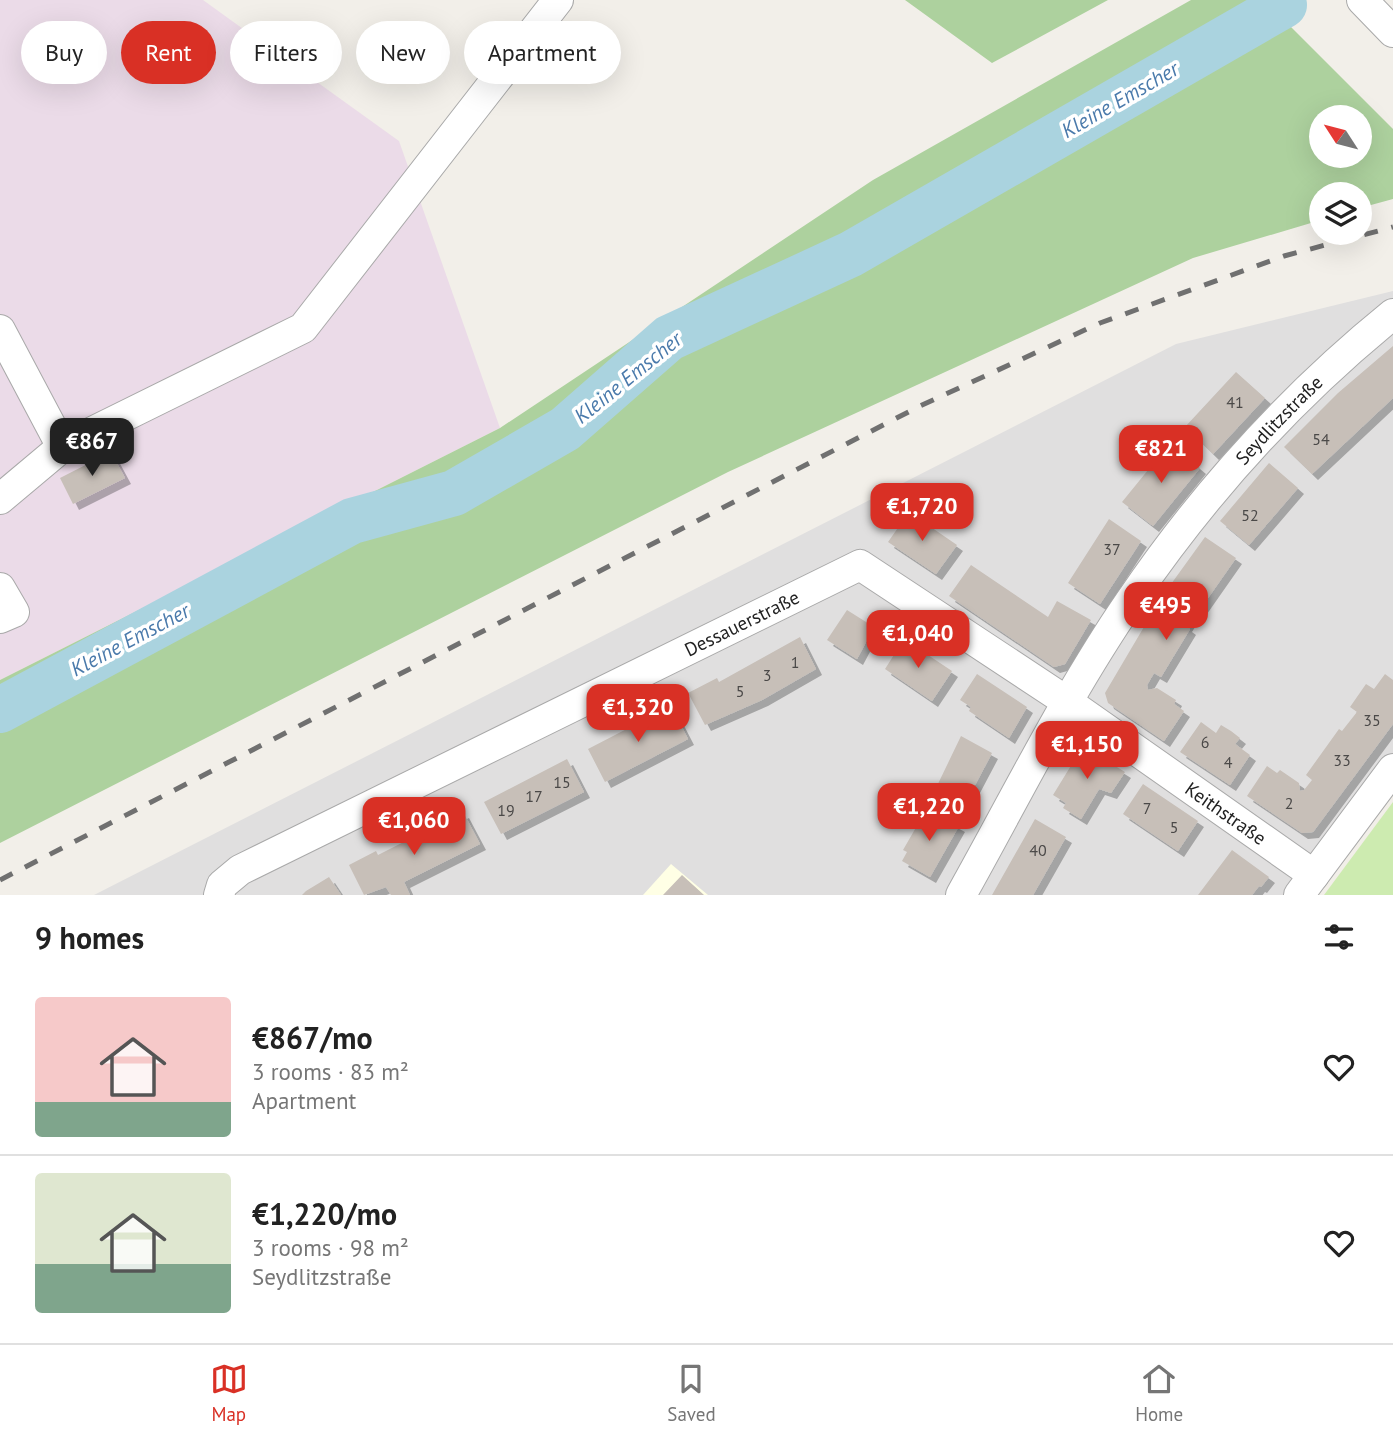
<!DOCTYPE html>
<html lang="en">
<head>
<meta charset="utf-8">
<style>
  :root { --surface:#fff; --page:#f6f6f6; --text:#222; --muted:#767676; --line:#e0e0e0; --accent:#d93025 }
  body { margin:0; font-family:"PT Sans",sans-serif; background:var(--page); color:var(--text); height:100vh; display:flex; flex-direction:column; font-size:26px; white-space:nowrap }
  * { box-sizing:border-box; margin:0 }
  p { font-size:23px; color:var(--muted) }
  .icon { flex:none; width:38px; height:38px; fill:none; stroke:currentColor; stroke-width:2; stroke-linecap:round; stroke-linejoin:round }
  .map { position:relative; height:895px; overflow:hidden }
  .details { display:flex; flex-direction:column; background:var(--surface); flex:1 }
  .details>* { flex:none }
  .guide { position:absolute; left:21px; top:21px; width:700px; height:63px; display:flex; gap:14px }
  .needle { width:46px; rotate:306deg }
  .tools { position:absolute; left:1309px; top:105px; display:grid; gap:14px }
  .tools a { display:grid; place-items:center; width:63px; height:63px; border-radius:50%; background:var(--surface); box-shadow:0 7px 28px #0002; font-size:35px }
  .price { position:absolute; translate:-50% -60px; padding:0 16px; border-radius:14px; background:var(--accent); color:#fff; font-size:23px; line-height:46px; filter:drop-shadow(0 2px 4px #0008) }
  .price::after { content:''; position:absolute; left:50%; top:42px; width:21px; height:16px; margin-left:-10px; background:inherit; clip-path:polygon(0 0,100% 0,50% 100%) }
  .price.current { background:#222; color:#fff }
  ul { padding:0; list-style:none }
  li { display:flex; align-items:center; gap:21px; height:175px; padding:0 35px }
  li+li { border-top:2px solid var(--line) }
  li span { display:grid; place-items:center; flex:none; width:196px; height:140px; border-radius:7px; color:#555 }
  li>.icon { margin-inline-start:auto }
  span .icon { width:84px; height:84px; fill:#fffc; stroke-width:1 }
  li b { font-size:30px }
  h2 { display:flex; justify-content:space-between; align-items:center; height:84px; padding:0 35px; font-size:30px }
  .tag { padding:0 24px; border-radius:32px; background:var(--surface); box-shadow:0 7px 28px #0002; font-size:24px; line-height:63px }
  .tag.current { background:var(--accent); color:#fff }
  .tab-bar { display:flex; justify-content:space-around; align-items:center; height:98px; border-top:2px solid var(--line); background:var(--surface); font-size:19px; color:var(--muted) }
  .tab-bar a { display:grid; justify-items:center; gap:4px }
  .tab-bar .current { color:var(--accent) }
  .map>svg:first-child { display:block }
  .residential { fill:#e0dfdf }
  .industrial { fill:#ebdbe8 }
  .education { fill:#ffffe5 }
  .grass { fill:#cdebb0 }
  .forest { fill:#add19e; fill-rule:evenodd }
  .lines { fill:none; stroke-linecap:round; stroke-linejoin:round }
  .river { stroke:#aad3df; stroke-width:46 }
  .building { fill:#c7bfb8; filter:url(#shadow) }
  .minor-casing { stroke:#a9a9a9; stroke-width:32 }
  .minor { stroke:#fff; stroke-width:30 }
  .rail { stroke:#707070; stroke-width:5; stroke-dasharray:14 14; stroke-linecap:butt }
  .labels { text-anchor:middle; stroke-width:7; stroke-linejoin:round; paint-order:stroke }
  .number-label { font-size:16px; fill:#4b4948 }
  .street-label { font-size:19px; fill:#222; stroke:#fff }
  .water-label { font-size:21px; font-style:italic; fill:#4a7aab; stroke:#fff }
</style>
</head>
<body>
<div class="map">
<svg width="1393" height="895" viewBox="0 0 1393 895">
  <defs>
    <filter id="shadow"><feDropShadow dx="6" dy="6" stdDeviation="0" flood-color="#0004"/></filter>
  </defs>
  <rect width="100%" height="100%" fill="#f2efe9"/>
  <!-- residential -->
  <path class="residential" d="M1393,291v493l-79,111h-1220l1082,-551z"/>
  <!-- industrial -->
  <path class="industrial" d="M0,0h203l196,141 101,287 -500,252z"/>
  <!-- education -->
  <path class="education" d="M671,864l37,31h-65z"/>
  <!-- grass -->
  <path class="grass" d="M1393,802v93h-69z"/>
  <!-- forest -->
  <path class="forest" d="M905,0h203l-116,63z
    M1191,0h73l129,129v70l-33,9v-14h-39v26l-128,38 -465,214 -728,371v-163l500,-252 373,-248zM1321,117h39v39h-39z"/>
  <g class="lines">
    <!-- river -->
    <path class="river" d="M0,710l352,-189 102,-28 111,-64 104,-91 182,-84 433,-249"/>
  </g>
  <!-- building -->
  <path class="building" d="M1393,346v52l-81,76 -28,-27 54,-54z
    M1236,372l29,26 -52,56 -28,-27z
    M1170,443l30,25 -47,58 -31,-24z
    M111,452l14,26 -52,26 -13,-26z
    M1269,463l29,25 -49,57 -29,-24z
    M909,512l48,33 -21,29 -48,-32z
    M1109,519l32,22 -41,63 -32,-21z
    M1205,537l31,21 -42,60 -2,-2 -6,10 4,3 -29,48 -7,-4 -7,12 1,5 9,-2 19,12 -2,4 10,7 -20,30 -56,-38 -3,-10 56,-95z
    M971,565l77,52 9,-16 34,19 -26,44 -11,3 -105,-71z
    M847,610l27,17 -17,32 -30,-19z
    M800,637l16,32 -54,31 -57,25 -17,-32 29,-15 2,4z
    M904,639l48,32 -20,30 -47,-32z
    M977,674l50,33 -18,31 -40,-27 2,-4 -11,-7z
    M1385,674l8,6v44l-80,108 -11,1 -55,-37 20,-30 10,7 3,-3 19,13 1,8 4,-1 8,-10 -6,-5 33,-46 3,2 15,-19 -7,-5 16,-23 8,5z
    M671,706l17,33 -83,43 -17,-33z
    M1201,722l15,11 5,-8 10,6 9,7 -5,6 15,11 -20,30 -50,-33z
    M961,736l31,17 -27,51 -29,-16z
    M1083,746l42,26 -14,21 -12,-4 -18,30 -18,-11 3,-5 -13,-8z
    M567,759l17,33 -83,42 -17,-32z
    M1143,784l55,37 -20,30 -55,-37z
    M931,811l28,15 -29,51 -28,-16 5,-9 -4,-2 19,-33 4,2z
    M463,812l17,32 -76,38 6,13h-19l-5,-8 -22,8 -15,-30 27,-14 2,4z
    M1035,819l31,18 -33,58h-41z
    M1232,850l37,27 -8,10 -2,-1 -7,9h-54z
    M682,875l22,20h-41z
    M329,877l12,18h-39l4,-4z"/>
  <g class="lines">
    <!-- minor casing -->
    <g class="minor-casing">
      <g id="minor">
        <path d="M1362,0l31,32"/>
        <path d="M0,330l62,117 241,-119 255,-328"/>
        <path d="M0,499l62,-52"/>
        <path d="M0,588l14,24 -14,6"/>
        <path id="s1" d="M219,895l3,-10 18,-15 620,-305 209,138 245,172"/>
        <path id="s2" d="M961,895c55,-98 106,-202 170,-295 73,-107 162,-205 262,-286"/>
        <path d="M1299,895l94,-126"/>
      </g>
    </g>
    <!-- minor -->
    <use href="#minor" class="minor"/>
    <!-- rail -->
    <path class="rail" d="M0,880l920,-474 180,-83 184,-67 109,-29"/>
  </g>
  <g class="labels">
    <!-- number labels -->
    <g class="number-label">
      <text x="1235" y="408">41</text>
      <text x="1321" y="445">54</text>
      <text x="1250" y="521">52</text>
      <text x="1112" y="555">37</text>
      <text x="795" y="668">1</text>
      <text x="767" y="681">3</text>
      <text x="740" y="697">5</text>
      <text x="1372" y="726">35</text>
      <text x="1205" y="748">6</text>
      <text x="1342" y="766">33</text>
      <text x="1228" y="768">4</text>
      <text x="562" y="788">15</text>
      <text x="534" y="802">17</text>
      <text x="1289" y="809">2</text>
      <text x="1147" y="814">7</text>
      <text x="506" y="816">19</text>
      <text x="1174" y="833">5</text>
      <text x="1038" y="856">40</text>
    </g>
    <!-- street labels -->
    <g class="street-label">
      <text dy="7" stroke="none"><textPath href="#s2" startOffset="574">Seydlitzstraße</textPath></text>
      <text dy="7" stroke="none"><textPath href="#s1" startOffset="593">Dessauerstraße</textPath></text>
      <text dy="7" stroke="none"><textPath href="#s1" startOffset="1167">Keithstraße</textPath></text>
    </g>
    <!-- water labels -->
    <g class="water-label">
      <text transform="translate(1120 100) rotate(-30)" y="7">Kleine Emscher</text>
      <text transform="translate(628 378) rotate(-39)" y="7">Kleine Emscher</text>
      <text transform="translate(130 640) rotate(-28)" y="7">Kleine Emscher</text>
    </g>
  </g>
</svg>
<div class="tools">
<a><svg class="needle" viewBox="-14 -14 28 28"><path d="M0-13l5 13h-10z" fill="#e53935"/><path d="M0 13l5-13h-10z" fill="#767676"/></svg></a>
<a><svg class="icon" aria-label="layers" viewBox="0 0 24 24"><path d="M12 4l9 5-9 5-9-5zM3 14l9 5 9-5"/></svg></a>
</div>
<b class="price current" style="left:92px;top:478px">€867</b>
<b class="price" style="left:1161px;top:485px">€821</b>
<b class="price" style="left:922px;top:543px">€1,720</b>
<b class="price" style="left:1166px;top:642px">€495</b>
<b class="price" style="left:918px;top:670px">€1,040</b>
<b class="price" style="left:638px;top:744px">€1,320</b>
<b class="price" style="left:1087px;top:781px">€1,150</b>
<b class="price" style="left:929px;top:843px">€1,220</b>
<b class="price" style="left:414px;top:857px">€1,060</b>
<div class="guide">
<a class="tag">Buy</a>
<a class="tag current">Rent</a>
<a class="tag">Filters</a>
<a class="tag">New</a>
<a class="tag">Apartment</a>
</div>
</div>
<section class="details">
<h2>9 homes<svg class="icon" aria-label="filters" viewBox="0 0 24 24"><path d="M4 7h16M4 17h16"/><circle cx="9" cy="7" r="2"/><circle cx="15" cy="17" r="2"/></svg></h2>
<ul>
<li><span style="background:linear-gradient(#f6c9c9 75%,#7fa58c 0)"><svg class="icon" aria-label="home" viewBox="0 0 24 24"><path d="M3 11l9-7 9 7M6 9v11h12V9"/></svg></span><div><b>€867/mo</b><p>3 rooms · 83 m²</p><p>Apartment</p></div><svg class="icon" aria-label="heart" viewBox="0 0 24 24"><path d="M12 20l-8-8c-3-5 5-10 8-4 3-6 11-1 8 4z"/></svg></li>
<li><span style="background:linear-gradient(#dfe7d0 65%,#7fa58c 0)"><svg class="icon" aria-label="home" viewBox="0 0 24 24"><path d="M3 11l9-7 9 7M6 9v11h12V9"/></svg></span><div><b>€1,220/mo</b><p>3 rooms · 98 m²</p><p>Seydlitzstraße</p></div><svg class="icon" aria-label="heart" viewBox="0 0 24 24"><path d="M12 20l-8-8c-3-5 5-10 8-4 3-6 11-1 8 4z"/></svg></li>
</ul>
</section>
<nav class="tab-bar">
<a class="current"><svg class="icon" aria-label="map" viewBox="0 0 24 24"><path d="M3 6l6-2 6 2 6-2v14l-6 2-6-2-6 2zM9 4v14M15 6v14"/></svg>Map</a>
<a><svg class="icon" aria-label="saved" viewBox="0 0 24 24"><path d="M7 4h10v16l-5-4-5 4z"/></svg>Saved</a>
<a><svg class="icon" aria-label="home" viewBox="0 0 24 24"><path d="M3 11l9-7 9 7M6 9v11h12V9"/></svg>Home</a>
</nav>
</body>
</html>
